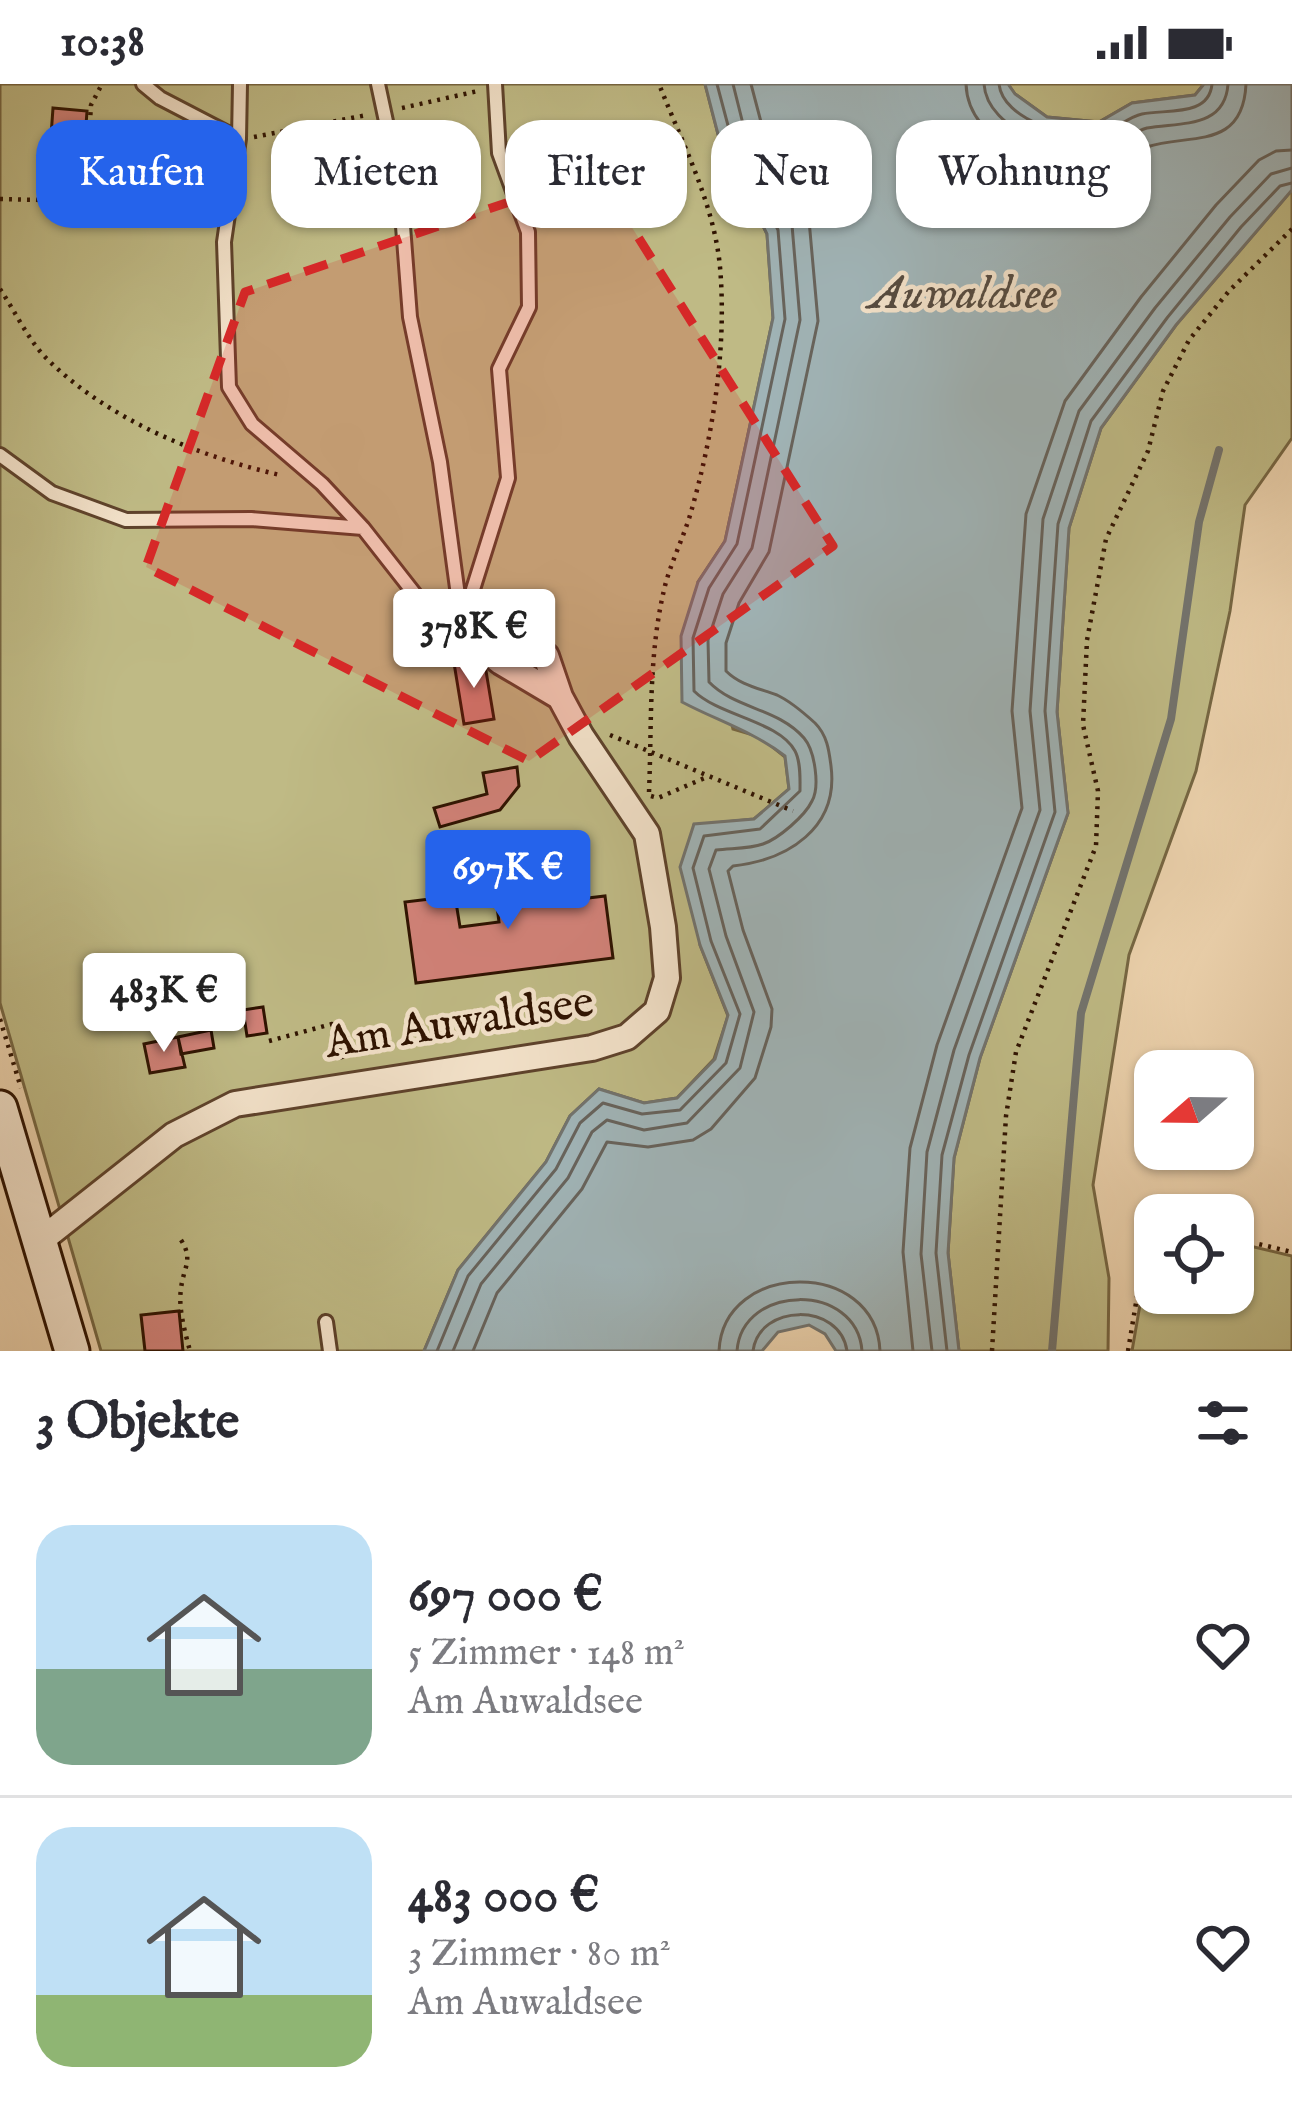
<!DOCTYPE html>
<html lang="de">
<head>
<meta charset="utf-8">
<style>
  :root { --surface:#fff; --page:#f7f7f7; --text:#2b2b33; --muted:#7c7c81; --line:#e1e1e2; --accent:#2563eb }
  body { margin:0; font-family:"IM FELL English",serif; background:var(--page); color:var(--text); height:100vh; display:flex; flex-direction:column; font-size:45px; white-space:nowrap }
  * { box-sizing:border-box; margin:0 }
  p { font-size:39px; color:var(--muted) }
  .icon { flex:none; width:66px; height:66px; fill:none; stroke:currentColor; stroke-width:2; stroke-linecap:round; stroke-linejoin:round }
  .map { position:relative; height:1267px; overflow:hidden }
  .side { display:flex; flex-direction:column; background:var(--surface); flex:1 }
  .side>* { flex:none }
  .guide { position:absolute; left:36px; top:36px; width:1221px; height:108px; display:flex; gap:24px }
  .needle { width:78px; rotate:250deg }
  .fabs { position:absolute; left:1134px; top:966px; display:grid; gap:24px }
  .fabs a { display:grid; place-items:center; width:120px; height:120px; border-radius:24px; background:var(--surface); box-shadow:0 3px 9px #0004; font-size:60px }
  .price { position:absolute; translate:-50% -102px; padding:0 27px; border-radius:12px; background:#fff; color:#222; font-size:39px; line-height:78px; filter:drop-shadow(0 3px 6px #0008) }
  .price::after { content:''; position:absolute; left:50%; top:72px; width:36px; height:27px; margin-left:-18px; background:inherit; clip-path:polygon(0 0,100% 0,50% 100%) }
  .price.selected { background:var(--accent); color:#fff }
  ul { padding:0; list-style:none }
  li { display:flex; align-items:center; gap:36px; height:300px; padding:0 36px }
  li+li { border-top:3px solid var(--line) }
  li span { display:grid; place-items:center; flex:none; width:336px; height:240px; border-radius:36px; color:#555 }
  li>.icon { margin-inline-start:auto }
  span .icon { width:144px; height:144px; fill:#fffc; stroke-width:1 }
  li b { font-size:51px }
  h2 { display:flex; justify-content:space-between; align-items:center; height:144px; padding:0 36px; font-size:51px }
  .chip { padding:0 42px; border-radius:36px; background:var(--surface); box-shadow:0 3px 9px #0004; font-size:42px; line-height:108px }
  .chip.selected { background:var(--accent); color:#fff }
  .status { display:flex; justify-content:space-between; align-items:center; height:84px; padding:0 60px; background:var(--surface); direction:ltr }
  .status svg { height:33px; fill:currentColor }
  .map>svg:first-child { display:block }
  .green { fill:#bfba85; stroke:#766642; stroke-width:3 }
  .water { fill:#a0b4b7; stroke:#72736e; stroke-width:3 }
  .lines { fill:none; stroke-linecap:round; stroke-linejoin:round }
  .shore { stroke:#67635c; stroke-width:3 }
  .stream { stroke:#72736e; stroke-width:8 }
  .building { fill:#d28279; stroke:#2e1200; stroke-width:3 }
  .lane-casing { stroke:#5e422b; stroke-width:18 }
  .street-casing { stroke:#5e422b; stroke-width:30 }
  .secondary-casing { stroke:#2e1200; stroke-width:39 }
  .path { stroke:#2e1200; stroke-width:4.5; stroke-dasharray:3 6; stroke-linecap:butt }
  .lane { stroke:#f3e2ca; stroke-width:12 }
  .street { stroke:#f3e2ca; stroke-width:24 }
  .secondary { stroke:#f3e2ca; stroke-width:33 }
  .marked { fill:#d62828; fill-opacity:0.2; stroke:#d62828; stroke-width:9; stroke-dasharray:24 15; stroke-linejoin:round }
  .labels { text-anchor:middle; stroke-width:9; stroke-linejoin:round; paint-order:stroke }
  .street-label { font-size:45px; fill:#2e1200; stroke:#f3e2ca }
  .water-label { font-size:48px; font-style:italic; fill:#564b40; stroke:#f3e2ca }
</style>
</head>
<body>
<div class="status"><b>10:38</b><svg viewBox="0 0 49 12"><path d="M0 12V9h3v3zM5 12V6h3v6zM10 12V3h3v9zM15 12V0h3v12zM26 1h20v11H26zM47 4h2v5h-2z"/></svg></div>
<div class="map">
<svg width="1292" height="1267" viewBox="0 0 1292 1267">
  <rect width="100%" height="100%" fill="#ecd2ad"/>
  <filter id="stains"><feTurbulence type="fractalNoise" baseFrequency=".00167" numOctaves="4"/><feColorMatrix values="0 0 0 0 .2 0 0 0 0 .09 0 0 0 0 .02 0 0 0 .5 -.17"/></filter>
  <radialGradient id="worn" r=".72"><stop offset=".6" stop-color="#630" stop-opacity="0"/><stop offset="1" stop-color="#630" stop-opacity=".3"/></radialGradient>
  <!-- green -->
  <path class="green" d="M0,0h705l14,54 48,96 6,84 -48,223 -27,41 35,147 27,8 25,20 4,32 -35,30 -60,6 6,120 28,71 -14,43 -37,39 -33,5 -45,-14 -29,27 -24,46 -88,108 -34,81h-323l-101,-348z
    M1008,0h196l-9,11 -63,8 -33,19 -52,-5 -32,-23z
    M1292,106v248l-47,67 -15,106 -34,160 -67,184 -36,230 16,93 -1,73h-149l-11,-98 6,-95 26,-100 88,-245 -11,-101 12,-184 32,-100 75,-103z
    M1233,1158l59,14v95h-160l14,-81 9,-12v35h78z"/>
  <!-- water -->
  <path class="water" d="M705,0h303l7,10 32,23 52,5 33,-19 63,-8 9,-11h88v106l-116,135 -75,103 -32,100 -12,184 11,101 -88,245 -26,100 -6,95 11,98h-123l-11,-17 -16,-9 -31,7 -16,19h-338l34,-81 88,-108 24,-46 29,-27 45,14 33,-5 38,-39 13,-44 -28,-70 -20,-78 14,-43 60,-5 35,-30 -4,-33c-31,-24 -69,-36 -103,-54l-1,-66 17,-54 27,-41 48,-223 -6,-84 -48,-96z"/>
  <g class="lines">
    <!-- shore -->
    <path class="shore" d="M966,0c2,62 87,89 139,82 16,-2 27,-14 42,-19 42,-14 96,4 99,-63
      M984,0c3,47 81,73 121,64 15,-3 27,-16 42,-20 33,-6 78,1 81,-44
      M999,0c4,36 69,55 101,50 15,-3 27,-17 42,-20 25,-5 67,3 70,-30
      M437,1267l31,-75 88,-107 24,-46 23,-20 39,11 38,-4 46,-47 14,-49 -29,-73 -18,-73 11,-32 56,-7 40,-38c0,-11 1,-29 -5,-40 -16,-30 -76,-35 -101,-60l-1,-53 16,-50 28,-44 48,-225 -7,-89 -48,-97 -13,-49
      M453,1267l28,-67 87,-106 24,-46 15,-12 37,10 43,-7 53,-55 14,-56 -28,-76 -17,-67 7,-19c15,-2 33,-1 47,-6 15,-5 42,-28 49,-43 8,-14 3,-50 -8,-63 -26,-30 -69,-29 -95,-56l-1,-42 15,-46 29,-46 48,-228 -8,-95 -48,-97 -11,-44
      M473,1267l24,-58 85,-104 25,-47 41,5 45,-7 18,-11 44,-51 16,-51 1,-18 -29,-79 -15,-59 5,-5c55,-6 106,-38 98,-100 -2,-16 -4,-31 -16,-43 -11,-10 -25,-22 -38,-28 -19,-7 -37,-10 -51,-24v-28l13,-40 30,-51 49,-231 -9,-101 -48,-98 -10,-38
      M719,1267c4,-91 157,-93 161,0
      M737,1267c5,-68 120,-69 125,0
      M753,1267c6,-48 87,-49 94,0
      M913,1267l-10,-99 7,-104 27,-103 85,-237 -10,-97 14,-197 39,-113 76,-104 75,-92 43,-45 17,-9 16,-1
      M932,1267l-11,-97 6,-102 27,-102 86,-240 -10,-99 13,-192 36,-108 76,-103 75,-91 41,-43 21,-6
      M947,1267l-11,-98 6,-98 27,-100 86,-243 -10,-101 13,-187 33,-103 76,-103 74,-91 39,-41 12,-3"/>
    <!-- stream -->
    <path class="stream" d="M1052,1267l29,-338 90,-294 28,-197 20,-72"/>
  </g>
  <!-- building -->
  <path class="building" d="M53,24l34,3 -6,85 -34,-3z
    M484,575l10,60 -30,5 -10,-61z
    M517,683l2,19 -19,24 -60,17 -6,-19 53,-14 -4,-21z
    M560,791l3,26 42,-5 8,62 -197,25 -11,-81 50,-6 5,31 39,-5 -5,-39z
    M263,923l4,26 -20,3 -4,-26z
    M211,946l3,18 -33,6 -3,-17z
    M178,953l7,30 -35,6 -6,-29z
    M179,1227l4,40h-38l-4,-36z"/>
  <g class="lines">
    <!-- lane casing -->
    <g class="lane-casing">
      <path id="lane" d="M143,0l17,14 79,41
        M240,0l-1,55 -15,103 5,145 23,37 70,60 41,44
        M378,0l22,103 10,130 30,145 22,163
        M0,371l52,38 74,27 125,-1 112,9 58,74 41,23
        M464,534l44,-140 -9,-109 30,-62 -1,-75 -29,-79 -4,-69
        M326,1238l4,29"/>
    </g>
    <!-- street casing -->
    <g class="street-casing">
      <path id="street" d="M468,552l33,26 59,35
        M40,1157l134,-106 61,-31 357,-56 35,-11 30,-26 10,-33 -4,-51 -16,-93 -66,-98 -21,-39 -14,-41 -58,-42 -26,11"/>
    </g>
    <!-- secondary casing -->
    <g class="secondary-casing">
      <path id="secondary" d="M0,1024l72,243"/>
    </g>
    <!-- path -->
    <path class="path" d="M402,24l76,-17
      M254,53l113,-22
      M90,58l111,-2
      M103,60l51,52
      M0,115l85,2 6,-96 11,-21
      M161,131l48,6
      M0,205c15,22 28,51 47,70 62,61 150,97 233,116
      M610,651l183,76
      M649,708c3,-70 -1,-141 17,-210 7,-24 18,-46 25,-70 22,-77 36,-164 29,-245 -6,-64 -38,-124 -61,-183
      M651,712l7,2 49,-21
      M0,935l21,69
      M269,957l63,-17 11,37
      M1233,1154l59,14
      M181,1156c13,20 2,28 0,49 -3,19 4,43 9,62
      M992,1267l14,-235 10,-64 80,-206 2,-55 -15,-66 4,-85 19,-101 42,-88 15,-60 26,-51 40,-49 63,-62
      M1128,1267l14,-84 13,-15"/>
    <!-- lane -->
    <use href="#lane" class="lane"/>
    <!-- street -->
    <use href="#street" class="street"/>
    <!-- secondary -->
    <use href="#secondary" class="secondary"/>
  </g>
  <!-- marked area -->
  <path class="marked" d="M597,88l236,374 -304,215 -383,-194 99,-275z"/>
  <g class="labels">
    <!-- street labels -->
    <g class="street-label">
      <text transform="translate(459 936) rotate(-9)" y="16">Am Auwaldsee</text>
    </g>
    <!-- water labels -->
    <g class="water-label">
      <text x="963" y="224">Auwaldsee</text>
    </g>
  </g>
  <rect width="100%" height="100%" filter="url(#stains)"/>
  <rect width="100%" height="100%" fill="url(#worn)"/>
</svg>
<div class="fabs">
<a><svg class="needle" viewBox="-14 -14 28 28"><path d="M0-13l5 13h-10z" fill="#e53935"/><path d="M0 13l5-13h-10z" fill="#7c7c81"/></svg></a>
<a><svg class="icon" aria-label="locate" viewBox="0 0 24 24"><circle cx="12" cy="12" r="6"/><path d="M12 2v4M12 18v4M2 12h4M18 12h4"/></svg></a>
</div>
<b class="price" style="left:474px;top:607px">378K €</b>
<b class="price selected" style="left:508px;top:848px">697K €</b>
<b class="price" style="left:164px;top:971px">483K €</b>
<div class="guide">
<a class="chip selected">Kaufen</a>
<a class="chip">Mieten</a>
<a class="chip">Filter</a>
<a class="chip">Neu</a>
<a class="chip">Wohnung</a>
</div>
</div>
<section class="side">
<h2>3 Objekte<svg class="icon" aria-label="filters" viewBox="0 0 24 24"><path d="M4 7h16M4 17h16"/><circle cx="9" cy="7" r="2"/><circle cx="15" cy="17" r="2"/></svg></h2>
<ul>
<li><span style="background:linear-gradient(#bfe0f5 60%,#7fa58c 0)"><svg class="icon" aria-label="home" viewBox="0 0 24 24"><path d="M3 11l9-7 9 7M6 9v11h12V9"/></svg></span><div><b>697 000 €</b><p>5 Zimmer · 148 m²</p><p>Am Auwaldsee</p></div><svg class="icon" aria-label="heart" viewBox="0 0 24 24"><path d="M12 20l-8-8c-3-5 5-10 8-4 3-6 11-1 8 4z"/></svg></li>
<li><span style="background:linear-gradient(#bfe0f5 70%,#8fb573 0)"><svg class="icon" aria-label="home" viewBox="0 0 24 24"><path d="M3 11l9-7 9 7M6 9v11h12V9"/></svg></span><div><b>483 000 €</b><p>3 Zimmer · 80 m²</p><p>Am Auwaldsee</p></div><svg class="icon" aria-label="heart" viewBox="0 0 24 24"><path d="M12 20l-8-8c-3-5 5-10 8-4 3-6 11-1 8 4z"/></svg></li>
</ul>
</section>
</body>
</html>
